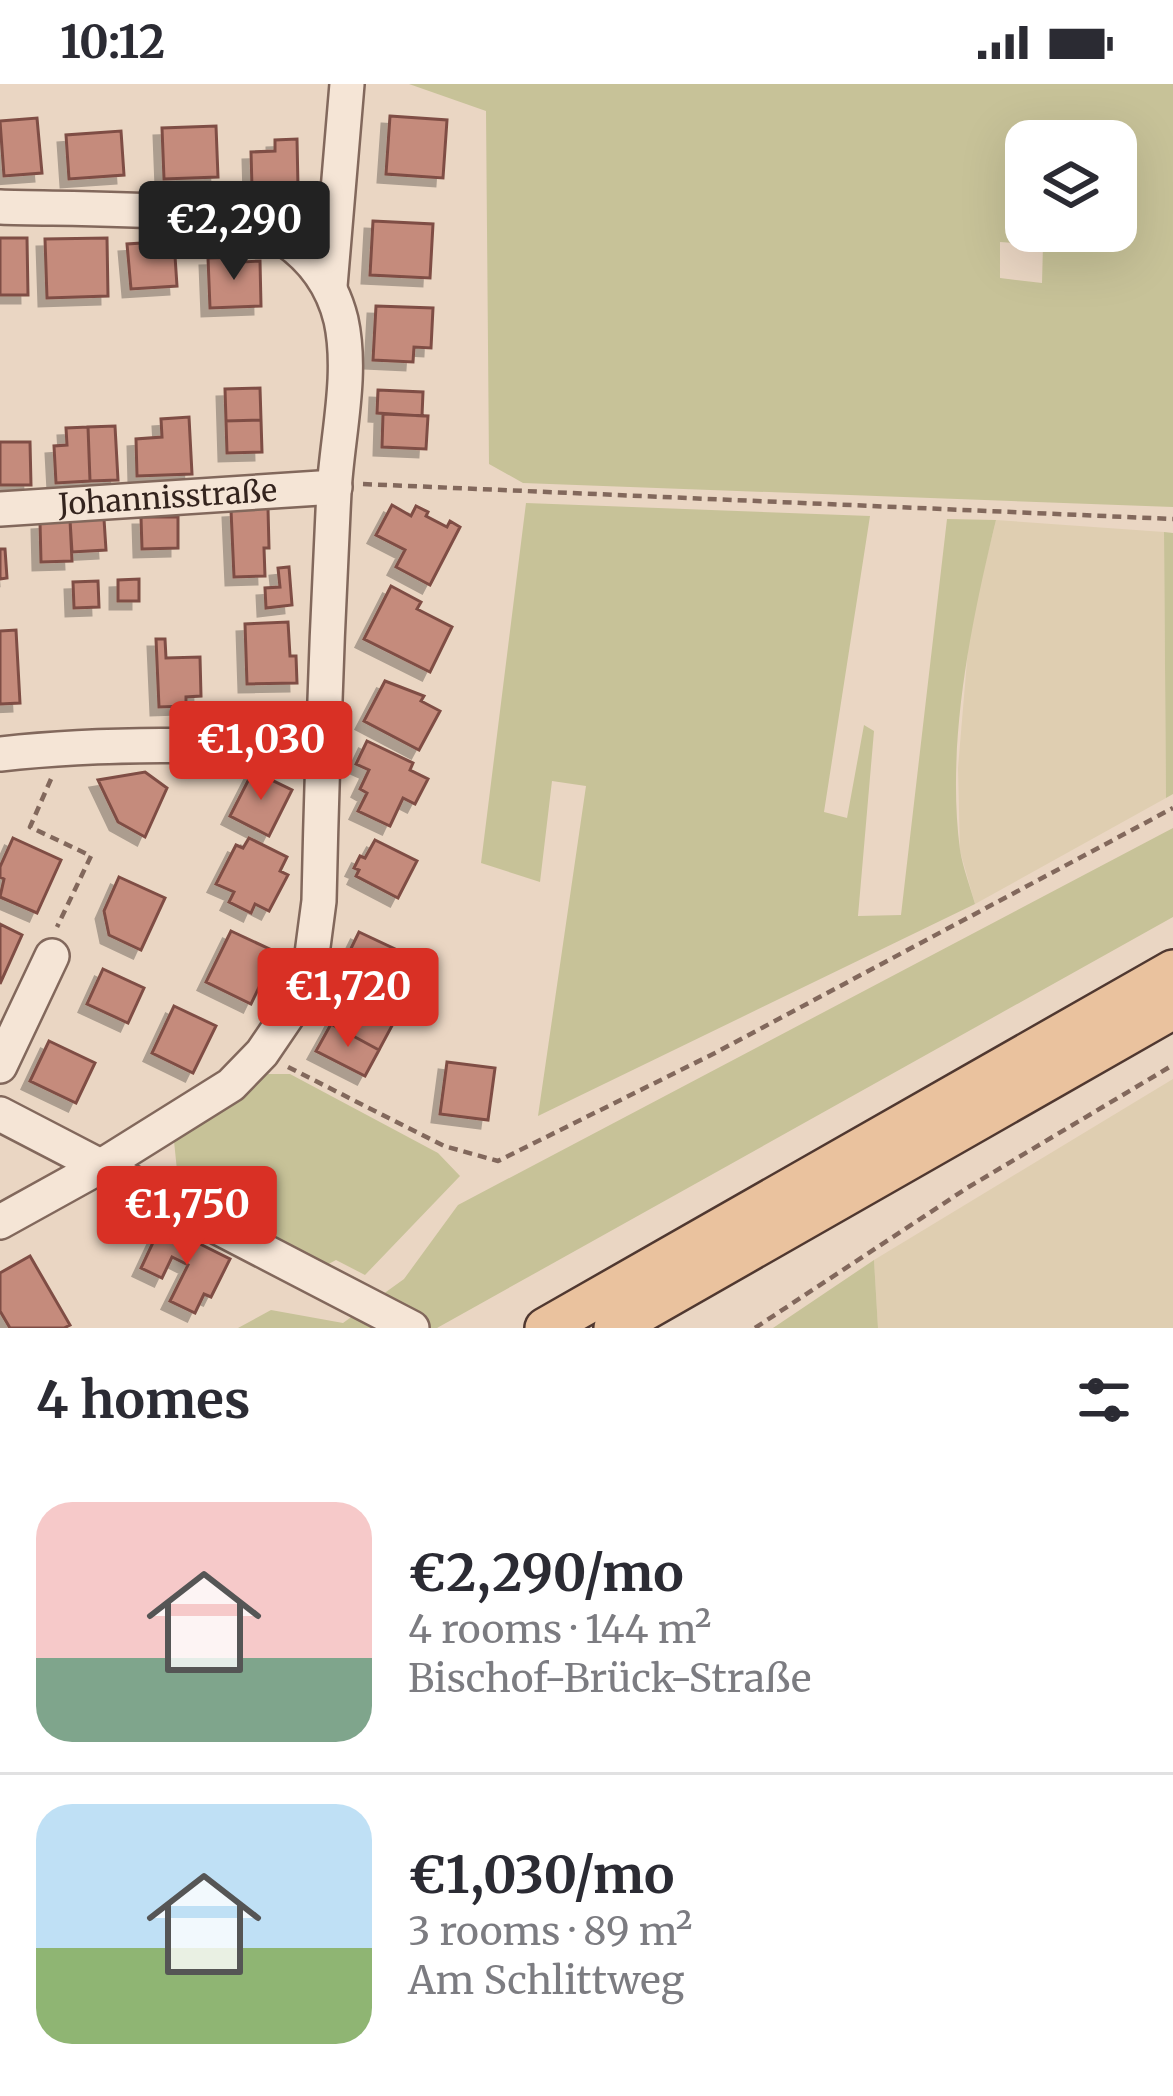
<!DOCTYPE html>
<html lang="en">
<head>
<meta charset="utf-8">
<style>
  :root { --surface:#fff; --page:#f2f2f3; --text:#2b2b33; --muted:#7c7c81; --line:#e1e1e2; --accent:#d93025 }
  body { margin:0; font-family:Merriweather,serif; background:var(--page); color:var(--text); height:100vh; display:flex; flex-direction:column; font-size:45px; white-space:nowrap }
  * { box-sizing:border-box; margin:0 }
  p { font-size:39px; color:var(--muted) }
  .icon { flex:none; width:66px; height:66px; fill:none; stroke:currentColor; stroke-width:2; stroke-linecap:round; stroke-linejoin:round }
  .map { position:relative; height:1244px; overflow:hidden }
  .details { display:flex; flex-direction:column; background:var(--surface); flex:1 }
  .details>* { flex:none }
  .buttons { position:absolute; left:1005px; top:36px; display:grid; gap:24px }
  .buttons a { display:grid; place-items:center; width:132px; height:132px; border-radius:24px; background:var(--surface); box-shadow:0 12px 48px #0002; font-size:60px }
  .price { position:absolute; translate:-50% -102px; padding:0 27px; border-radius:12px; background:var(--accent); color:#fff; font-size:39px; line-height:78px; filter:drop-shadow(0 3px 6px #0008) }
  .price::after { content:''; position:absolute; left:50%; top:72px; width:36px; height:27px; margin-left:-18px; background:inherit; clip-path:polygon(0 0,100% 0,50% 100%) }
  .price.on { background:#222; color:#fff }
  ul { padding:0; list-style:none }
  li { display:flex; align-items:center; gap:36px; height:300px; padding:0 36px }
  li+li { border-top:3px solid var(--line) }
  li span { display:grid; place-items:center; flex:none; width:336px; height:240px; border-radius:36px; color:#555 }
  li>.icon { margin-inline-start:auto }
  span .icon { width:144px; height:144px; fill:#fffc; stroke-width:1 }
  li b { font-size:51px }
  h2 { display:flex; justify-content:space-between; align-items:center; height:144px; padding:0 36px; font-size:51px }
  .status { display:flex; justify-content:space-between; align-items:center; height:84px; padding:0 60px; background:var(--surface); direction:ltr }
  .status svg { height:33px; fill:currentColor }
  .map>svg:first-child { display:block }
  .farmland { fill:#dfceb1 }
  .green { fill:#c7c298; fill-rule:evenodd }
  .building { fill:#c58b7c; stroke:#7f4e44; stroke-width:3; filter:url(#shadow) }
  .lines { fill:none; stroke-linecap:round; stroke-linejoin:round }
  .minor-casing { stroke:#82685c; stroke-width:38 }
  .major-casing { stroke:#503830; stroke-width:44 }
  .path { stroke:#82685c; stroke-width:4.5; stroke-dasharray:9 6; stroke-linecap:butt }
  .minor { stroke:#f5e5d6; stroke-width:33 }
  .major { stroke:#eac29e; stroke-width:39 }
  .labels { text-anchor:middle; stroke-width:9; stroke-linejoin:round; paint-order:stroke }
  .street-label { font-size:30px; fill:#34241e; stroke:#f2e2d2 }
</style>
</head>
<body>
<div class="status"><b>10:12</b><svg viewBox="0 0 49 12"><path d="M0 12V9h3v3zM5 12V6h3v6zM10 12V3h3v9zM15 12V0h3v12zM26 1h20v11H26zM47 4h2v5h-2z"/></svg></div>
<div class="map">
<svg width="1173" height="1244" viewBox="0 0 1173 1244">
  <defs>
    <filter id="shadow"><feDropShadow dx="-8" dy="8" stdDeviation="0" flood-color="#0004"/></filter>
  </defs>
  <rect width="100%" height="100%" fill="#ead6c3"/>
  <!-- farmland -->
  <path class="farmland" d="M996,436l168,12 2,266 -191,106 -15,-53 -2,-83 12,-143z
    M1173,995v249h-295l-4,-68z"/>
  <!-- green -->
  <path class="green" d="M409,0h764v423l-650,-24 -34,-19 -3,-353zM1116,57v90h-90v-90zM1000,158l43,3 -1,38 -42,-5z
    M526,419l344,13 -46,296 23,6 17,-93 10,6 -16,185 43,-1 46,-396 49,1c-25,103 -50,224 -36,330 3,18 10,36 15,54l-437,212 48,-330 -34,-5 -12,101 -59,-19z
    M1164,448l9,1v261l-7,4z
    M1173,744v89l-736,411h-199l33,-18 72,13 61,-44 54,-74z
    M268,990h22l148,79 22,23 -95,99 -29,-15 -13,7 -144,-77 -5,-49z
    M874,1176l4,68h-105z"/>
  <!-- building -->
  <path class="building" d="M390,32l57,4 -4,58 -57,-4z
    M37,34l5,55 -38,3 -4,-55z
    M216,42l2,51 -54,2 -2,-51z
    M121,47l3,44 -55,4 -3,-44z
    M297,55l1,48 -46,1 -1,-36 24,-1v-11z
    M373,137l60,3 -3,54 -60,-3z
    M0,154h27l1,57h-28z
    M107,154l1,58 -61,2 -2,-59z
    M174,157l3,45 -46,3 -4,-45z
    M241,173l1,5 18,-1 1,45 -51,2 -2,-50z
    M376,222l57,2 -2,40 -17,-1 -1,15 -40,-2z
    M260,304l1,32 -35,1 -1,-32z
    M378,306l45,2 -1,24 -45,-3z
    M383,330l45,2 -2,33 -44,-2z
    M189,333l3,57 -55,2 -1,-37 26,-2 -1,-18z
    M261,336l1,32 -35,1 -1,-32z
    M115,342l3,54 -28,1 -2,-54z
    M88,343l2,54 -34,2 -2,-37 13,-1 -1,-17z
    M0,358h30l1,43h-31z
    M392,421l19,11 5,-10 12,6 -2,4 21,11 3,-6 10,6 -30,58 -34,-18 9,-17 -29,-15z
    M268,424l1,40h-5l1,28 -31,1 -3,-67z
    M141,433h37v31l-36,1z
    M104,435l2,31 -34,2 -2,-32z
    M70,436l2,41 -31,1 -1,-40z
    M0,465h5l2,29 -7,1z
    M289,483l3,38 -26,3 -1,-20 15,-1 -2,-19z
    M139,495v22h-21v-21z
    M98,497l1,26 -25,1 -1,-26z
    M391,502l30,16 -4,7 35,18 -22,45 -66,-33z
    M288,538l2,34h6l1,27 -50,1 -2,-60z
    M16,546l4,73 -20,1v-73z
    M156,555h9l1,19 34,-1 1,39 -15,1v9l-27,1z
    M385,597l39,15 -3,5 19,10 -21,39 -55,-29z
    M367,657l46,22 -3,7 18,9 -13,25 -12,-6 -13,28 -32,-15 9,-18 -7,-4 9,-19 -13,-6z
    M253,687l39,19 -23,46 -39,-20z
    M145,688l22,16 -22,49 -27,-15 -20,-42z
    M13,754l48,22 -24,53 -37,-16 4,-18 -4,-2v-10z
    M249,754l38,19 -7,14 8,4 -19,36 -14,-7 -4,9 -22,-11 5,-10 -18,-8 20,-39 7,3z
    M375,756l42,21 -19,37 -42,-22 3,-6 -5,-2 6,-12 5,2z
    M119,793l46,21 -24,52 -32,-15 -5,-24z
    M0,840l22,11 -22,49z
    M231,847l45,21 -25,52 -45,-22z
    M359,848l36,17 -22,45 -36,-17z
    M103,885l41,19 -16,35 -41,-19z
    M345,913l49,25 -15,28 -48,-26z
    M174,922l42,20 -23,47 -41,-20z
    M331,940l48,26 -14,26 -49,-25z
    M49,957l46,22 -19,40 -46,-22z
    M447,978l48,6 -7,52 -48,-6z
    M170,1145l60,30 -19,38 -7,-3 -9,19 -25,-12 18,-36 -16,-8 -10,21 -21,-10 15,-32 9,4z
    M30,1172l40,69 -6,3h-54l-10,-17v-38z"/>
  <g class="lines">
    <!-- minor casing -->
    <g class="minor-casing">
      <g id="minor">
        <path d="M0,123c66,3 227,-3 278,28 33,20 54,48 63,85 12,55 -4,117 -7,172 -7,136 -12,272 -15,409l-7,53 -14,46 -36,53 -31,32 -128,80 -103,57"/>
        <path d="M330,202l17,-202"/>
        <path id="s1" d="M0,425l335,-22"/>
        <path d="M0,670c108,-12 215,-9 323,-5"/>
        <path d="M0,982l52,-110"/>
        <path d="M0,1030l412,214"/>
      </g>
    </g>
    <!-- major casing -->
    <g class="major-casing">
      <path id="major" d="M545,1244l628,-358
        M614,1244l559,-319"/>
    </g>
    <!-- path -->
    <path class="path" d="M363,400l810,35
      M51,695l-21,48 61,29 -34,71
      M288,983l156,79 54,15 217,-108 458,-245
      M755,1244l212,-140 206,-123"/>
    <!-- minor -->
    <use href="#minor" class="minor"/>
    <!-- major -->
    <use href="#major" class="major"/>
  </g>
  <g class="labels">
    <!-- street labels -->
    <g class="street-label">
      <text dy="10" stroke="none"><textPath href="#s1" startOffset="168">Johannisstraße</textPath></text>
    </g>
  </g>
</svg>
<div class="buttons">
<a><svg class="icon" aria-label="layers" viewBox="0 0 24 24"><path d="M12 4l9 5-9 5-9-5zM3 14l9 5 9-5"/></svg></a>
</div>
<b class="price on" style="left:234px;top:199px">€2,290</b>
<b class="price" style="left:261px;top:719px">€1,030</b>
<b class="price" style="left:348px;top:966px">€1,720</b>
<b class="price" style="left:187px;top:1184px">€1,750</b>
</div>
<section class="details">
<h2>4 homes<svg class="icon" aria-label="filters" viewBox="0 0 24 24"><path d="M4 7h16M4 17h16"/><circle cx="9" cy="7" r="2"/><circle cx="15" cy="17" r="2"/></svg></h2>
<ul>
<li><span style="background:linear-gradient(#f6c9c9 65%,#7fa58c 0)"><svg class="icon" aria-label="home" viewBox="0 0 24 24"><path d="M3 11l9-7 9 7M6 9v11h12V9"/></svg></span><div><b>€2,290/mo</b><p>4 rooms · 144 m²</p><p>Bischof-Brück-Straße</p></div></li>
<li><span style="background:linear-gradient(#bfe0f5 60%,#8fb573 0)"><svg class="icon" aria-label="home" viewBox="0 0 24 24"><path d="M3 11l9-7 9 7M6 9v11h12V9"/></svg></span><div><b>€1,030/mo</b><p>3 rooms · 89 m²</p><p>Am Schlittweg</p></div></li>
</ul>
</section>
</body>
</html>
